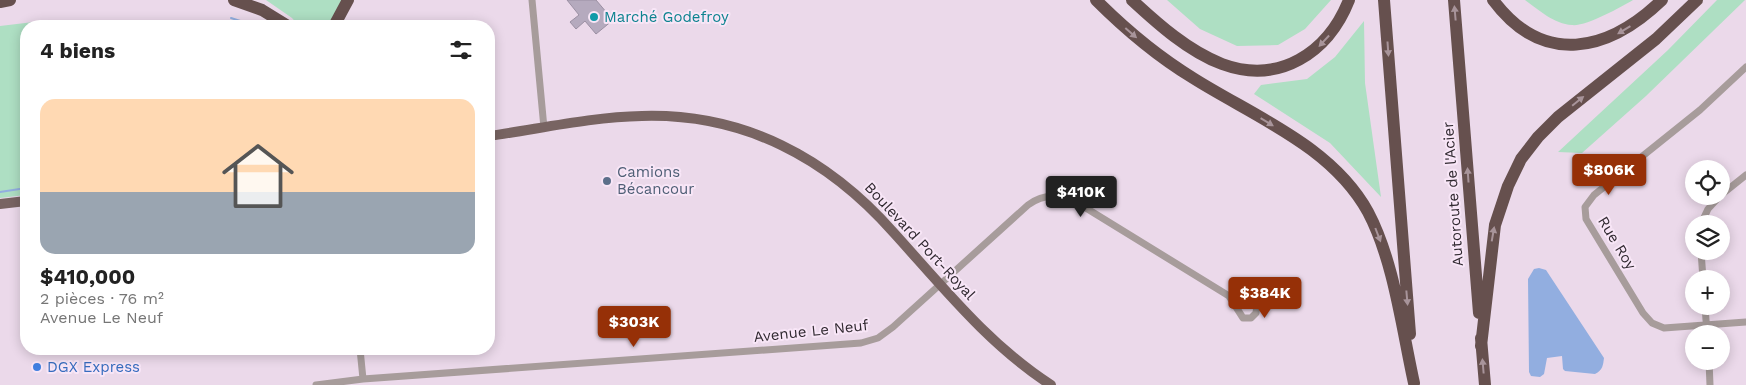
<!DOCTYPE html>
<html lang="fr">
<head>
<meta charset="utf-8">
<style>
  :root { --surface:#fff; --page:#f6f6f6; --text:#222; --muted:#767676; --line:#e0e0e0; --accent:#963007 }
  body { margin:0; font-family:"Work Sans",sans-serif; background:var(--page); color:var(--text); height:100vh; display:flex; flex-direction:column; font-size:19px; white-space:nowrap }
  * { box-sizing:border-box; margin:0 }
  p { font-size:16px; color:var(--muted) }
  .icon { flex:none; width:28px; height:28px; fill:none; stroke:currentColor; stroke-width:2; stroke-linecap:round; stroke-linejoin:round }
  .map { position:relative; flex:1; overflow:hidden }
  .drawer { position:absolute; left:20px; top:20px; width:475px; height:335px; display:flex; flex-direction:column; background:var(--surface); border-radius:20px; box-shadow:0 2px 12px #0003 }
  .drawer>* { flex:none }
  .buttons { position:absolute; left:1685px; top:160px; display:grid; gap:10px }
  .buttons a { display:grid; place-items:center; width:45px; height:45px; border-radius:50%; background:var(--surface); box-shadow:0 2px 12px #0003; font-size:25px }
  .price { position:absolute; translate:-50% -42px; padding:0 11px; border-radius:5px; background:var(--accent); color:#fff; font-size:16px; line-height:32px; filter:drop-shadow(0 1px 2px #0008) }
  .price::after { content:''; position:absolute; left:50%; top:30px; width:15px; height:11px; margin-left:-8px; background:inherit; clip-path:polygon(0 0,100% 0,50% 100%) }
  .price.selected { background:#222; color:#fff }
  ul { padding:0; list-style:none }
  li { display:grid; align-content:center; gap:10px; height:265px; padding:0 20px }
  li+li { border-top:1px solid var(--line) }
  li span { display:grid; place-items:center; height:155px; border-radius:15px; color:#555 }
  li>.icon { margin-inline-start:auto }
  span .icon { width:90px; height:90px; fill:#fffc; stroke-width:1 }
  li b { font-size:21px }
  h2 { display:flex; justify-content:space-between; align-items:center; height:60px; padding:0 20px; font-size:21px }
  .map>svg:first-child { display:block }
  .green { fill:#aedfc3 }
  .water { fill:#92aee0 }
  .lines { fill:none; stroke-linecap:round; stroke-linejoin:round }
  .stream { stroke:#92aee0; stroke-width:2 }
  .building { fill:#b5aabe; stroke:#9b90a3 }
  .street { stroke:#a79c9b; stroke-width:7 }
  .primary { stroke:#786462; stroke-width:10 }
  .highway { stroke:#66504e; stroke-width:12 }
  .oneway { fill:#a8949a }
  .culture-dot { fill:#0f9aa8; stroke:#f8e6f7; stroke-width:2 }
  .service-dot { fill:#5c6f8a; stroke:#f8e6f7; stroke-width:2 }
  .shop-dot { fill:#3f7fe0; stroke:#f8e6f7; stroke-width:2 }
  .labels { text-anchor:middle; stroke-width:4; stroke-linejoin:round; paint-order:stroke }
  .culture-label { font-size:15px; fill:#0d838f; stroke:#f8e6f7; text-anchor:start }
  .service-label { font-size:15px; fill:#4e5e75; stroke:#f8e6f7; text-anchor:start }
  .street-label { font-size:15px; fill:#302930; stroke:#f8e6f7 }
  .shop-label { font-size:15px; fill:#366cbe; stroke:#f8e6f7; text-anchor:start }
</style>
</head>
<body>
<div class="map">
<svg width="1746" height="385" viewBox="0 0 1746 385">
  <rect width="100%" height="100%" fill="#ebd9ea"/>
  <!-- green -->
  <path class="green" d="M266,0h78l-14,26h-31l-7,-8z
    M1167,0h164l-26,29 -27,16 -41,1 -37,-17z
    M1525,0h108c-12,7 -48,27 -61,25 -18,-1 -33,-15 -47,-25z
    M1717,0h28l-99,96 -64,57 -24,-1 110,-102z
    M42,21l1,5h-17v169l-26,3v-172z
    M1364,21l1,62 16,114 -51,-54 -76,-49 7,-9 46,-6 28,-22z"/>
  <!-- water -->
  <path class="water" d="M1539,268l7,2 58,88c-1,7 -1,12 -9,16l-30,-3 -2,-2 -1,-13 -15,2 -3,16 -4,3 -9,-1 -2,-4 -1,-93 6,-10z"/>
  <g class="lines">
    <!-- stream -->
    <path class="stream" d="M231,18l25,8
      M0,192l26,-4"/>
  </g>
  <!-- building -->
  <path class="building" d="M567,0h29l17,20 -17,14 -11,-13 -9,8 -6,-7 9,-7z"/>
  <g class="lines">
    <!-- street -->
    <path class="street" d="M532,0l12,128
      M1746,67l-46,43 -106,85 -9,12 1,12 57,94 9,10 12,5 82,-6
      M1721,195l25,-20
      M1701,224l7,-15 12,-13
      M1701,251l2,28
      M1705,306l2,28
      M360,349l3,30
      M1709,361l1,24
      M316,385l47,-6 498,-36 17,-5 15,-11 135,-122c18,-13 35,-10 53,0l148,91 14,22h8l5,-5 1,-8 -4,-7 -24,-2"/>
    <!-- primary -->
    <path class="primary" d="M489,136c50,-7 102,-19 153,-20 102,-3 186,42 252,117 49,54 95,112 157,152
      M0,204l26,-3"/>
    <!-- highway -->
    <path class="highway" d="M234,0l28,10 26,16
      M1096,0c29,29 61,56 97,78 60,38 139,68 175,134 26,49 34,117 46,171
      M1132,0c26,24 56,51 90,64 57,21 106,-11 127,-64
      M1384,0l26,334
      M1454,0l25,313
      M1493,0c50,67 115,52 169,0
      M0,2l10,-2
      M334,26l14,-26
      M1481,338l4,47
      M1481,346l14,-121 13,-39 13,-27 17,-22 20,-20 98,-78 41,-39"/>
  </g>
  <!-- one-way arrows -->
  <defs><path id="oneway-solid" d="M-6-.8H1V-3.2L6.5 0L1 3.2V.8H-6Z" transform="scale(1.25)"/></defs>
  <g class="oneway">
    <use href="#oneway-solid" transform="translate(1455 13) rotate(-95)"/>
    <use href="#oneway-solid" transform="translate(1624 30) rotate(149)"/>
    <use href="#oneway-solid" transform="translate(1131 33) rotate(41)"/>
    <use href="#oneway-solid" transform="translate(1324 41) rotate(133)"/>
    <use href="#oneway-solid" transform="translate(1388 49) rotate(86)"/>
    <use href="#oneway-solid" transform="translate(1578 101) rotate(-39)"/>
    <use href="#oneway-solid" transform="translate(1267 122) rotate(31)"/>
    <use href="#oneway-solid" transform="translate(1468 175) rotate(-94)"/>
    <use href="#oneway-solid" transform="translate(1493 234) rotate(-80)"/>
    <use href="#oneway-solid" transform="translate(1378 235) rotate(69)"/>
    <use href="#oneway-solid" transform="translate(1407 298) rotate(85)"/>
    <use href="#oneway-solid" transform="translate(1483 366) rotate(-95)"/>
  </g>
  <!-- markers -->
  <circle class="culture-dot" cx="594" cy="17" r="5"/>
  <circle class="service-dot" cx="607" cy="181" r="5"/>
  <circle class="shop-dot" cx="37" cy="367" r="5"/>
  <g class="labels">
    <!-- culture labels -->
    <g class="culture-label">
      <text x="604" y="22">Marché Godefroy</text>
    </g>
    <!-- service labels -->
    <g class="service-label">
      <text x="617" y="177">Camions<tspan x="617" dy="17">Bécancour</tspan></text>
    </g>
    <!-- street labels -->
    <g class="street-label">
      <text transform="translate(1453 194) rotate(-94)" y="5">Autoroute de l'Acier</text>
      <text transform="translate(920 241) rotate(47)" y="5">Boulevard Port-Royal</text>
      <text transform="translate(1617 243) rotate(59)" y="5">Rue Roy</text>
      <text transform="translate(811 331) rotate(-6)" y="5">Avenue Le Neuf</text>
    </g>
    <!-- shop labels -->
    <g class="shop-label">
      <text x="47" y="372">DGX Express</text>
    </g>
  </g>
</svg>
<div class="buttons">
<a><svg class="icon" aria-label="locate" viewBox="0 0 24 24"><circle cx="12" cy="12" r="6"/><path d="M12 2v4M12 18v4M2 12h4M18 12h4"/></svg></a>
<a><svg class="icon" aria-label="layers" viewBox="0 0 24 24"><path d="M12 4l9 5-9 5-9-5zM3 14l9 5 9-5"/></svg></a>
<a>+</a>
<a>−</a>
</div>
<b class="price" style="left:1609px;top:196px">$806K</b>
<b class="price selected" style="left:1081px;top:218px">$410K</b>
<b class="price" style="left:1265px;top:319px">$384K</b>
<b class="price" style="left:634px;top:348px">$303K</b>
<section class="drawer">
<h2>4 biens<svg class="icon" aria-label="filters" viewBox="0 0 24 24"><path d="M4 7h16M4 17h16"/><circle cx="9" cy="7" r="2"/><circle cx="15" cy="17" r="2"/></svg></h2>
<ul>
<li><span style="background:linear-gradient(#ffd9b3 60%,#9aa5b1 0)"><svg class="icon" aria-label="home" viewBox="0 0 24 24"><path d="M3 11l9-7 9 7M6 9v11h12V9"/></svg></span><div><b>$410,000</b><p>2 pièces · 76 m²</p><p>Avenue Le Neuf</p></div></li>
</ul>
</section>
</div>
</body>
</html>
